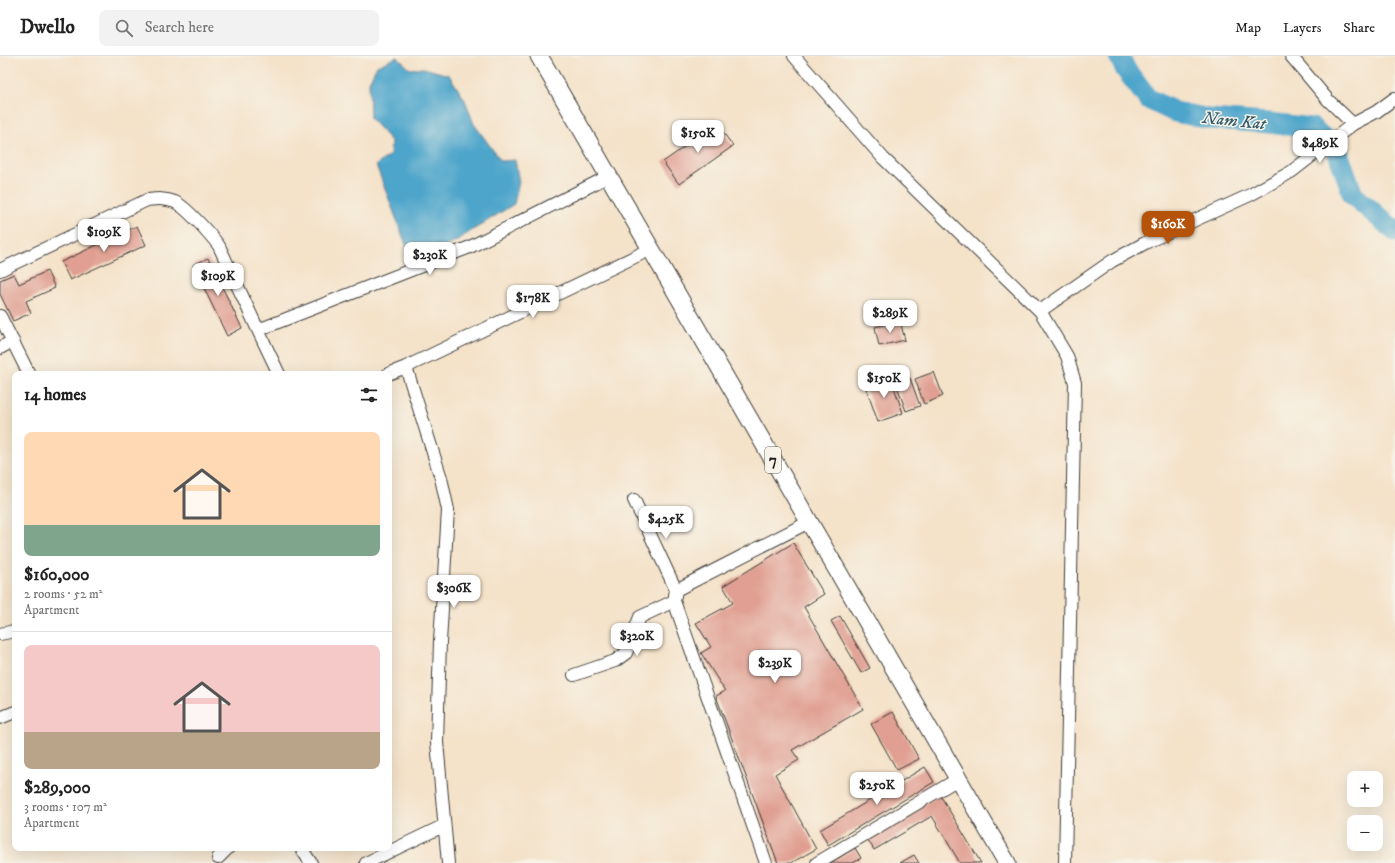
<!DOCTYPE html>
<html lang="en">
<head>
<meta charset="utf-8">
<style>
  :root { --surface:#fff; --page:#f2f2f2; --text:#222; --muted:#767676; --line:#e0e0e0; --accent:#b45309 }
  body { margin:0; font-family:"IM FELL DW Pica",serif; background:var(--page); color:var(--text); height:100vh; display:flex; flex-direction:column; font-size:15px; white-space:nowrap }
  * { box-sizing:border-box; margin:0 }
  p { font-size:13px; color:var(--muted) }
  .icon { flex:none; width:22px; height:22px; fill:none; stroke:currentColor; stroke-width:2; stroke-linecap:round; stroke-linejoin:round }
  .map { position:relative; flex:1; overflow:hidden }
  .side { position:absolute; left:12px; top:315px; width:380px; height:480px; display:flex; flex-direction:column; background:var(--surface); border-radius:8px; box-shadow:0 4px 16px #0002 }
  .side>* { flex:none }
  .fabs { position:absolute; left:1347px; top:715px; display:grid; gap:8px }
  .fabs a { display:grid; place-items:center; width:36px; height:36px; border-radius:8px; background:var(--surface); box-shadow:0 4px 16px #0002; font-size:20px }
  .price { position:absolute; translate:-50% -34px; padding:0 9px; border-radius:8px; background:#fff; color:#222; font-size:13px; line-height:26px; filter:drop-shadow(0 1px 2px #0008) }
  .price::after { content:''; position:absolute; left:50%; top:24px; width:12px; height:9px; margin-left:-6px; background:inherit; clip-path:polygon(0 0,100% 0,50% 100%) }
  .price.selected { background:var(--accent); color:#fff }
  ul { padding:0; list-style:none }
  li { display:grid; align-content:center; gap:8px; height:212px; padding:0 12px }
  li+li { border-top:1px solid var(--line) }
  li span { display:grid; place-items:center; height:124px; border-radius:8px; color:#555 }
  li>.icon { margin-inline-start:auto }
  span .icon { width:72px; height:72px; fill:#fffc; stroke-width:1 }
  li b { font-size:17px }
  h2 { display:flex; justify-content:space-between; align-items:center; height:48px; padding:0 12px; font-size:17px }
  header { display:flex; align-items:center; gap:24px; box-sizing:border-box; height:56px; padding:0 20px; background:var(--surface); border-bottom:1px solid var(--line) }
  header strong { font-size:19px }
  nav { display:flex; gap:22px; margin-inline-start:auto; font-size:14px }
  .search { width:280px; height:36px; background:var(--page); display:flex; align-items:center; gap:10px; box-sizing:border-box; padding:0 14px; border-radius:8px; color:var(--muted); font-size:15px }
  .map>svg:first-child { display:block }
  .water { fill:#4ea5cb; stroke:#356074 }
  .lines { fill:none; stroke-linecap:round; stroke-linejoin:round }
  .river { stroke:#4ea5cb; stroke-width:21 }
  .building { fill:#e09f92 }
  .minor-casing { stroke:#3c3a36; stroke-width:14 }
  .highway-casing { stroke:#3c3a36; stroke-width:19 }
  .minor { stroke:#fff; stroke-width:12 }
  .highway { stroke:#fff; stroke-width:17 }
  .labels { text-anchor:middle; stroke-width:3; stroke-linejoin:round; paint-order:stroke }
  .shield { fill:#f7f3e8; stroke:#5e5c59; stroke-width:1 }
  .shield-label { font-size:15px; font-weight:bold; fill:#1c1c1c }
  .water-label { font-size:17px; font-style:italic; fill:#325a6b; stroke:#f7f3e8 }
</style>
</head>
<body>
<header>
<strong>Dwello</strong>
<div class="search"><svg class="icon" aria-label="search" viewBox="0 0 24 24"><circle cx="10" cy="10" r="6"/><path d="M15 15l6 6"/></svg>Search here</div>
<nav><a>Map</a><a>Layers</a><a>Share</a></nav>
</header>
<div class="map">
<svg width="1395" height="807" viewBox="0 0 1395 807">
  <rect width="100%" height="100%" fill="#f7f3e8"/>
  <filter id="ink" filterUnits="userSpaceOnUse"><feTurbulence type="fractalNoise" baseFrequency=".025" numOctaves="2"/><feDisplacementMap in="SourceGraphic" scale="8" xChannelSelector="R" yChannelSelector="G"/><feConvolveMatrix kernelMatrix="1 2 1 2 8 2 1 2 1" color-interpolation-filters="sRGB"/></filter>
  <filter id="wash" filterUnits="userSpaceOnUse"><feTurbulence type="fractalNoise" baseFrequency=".012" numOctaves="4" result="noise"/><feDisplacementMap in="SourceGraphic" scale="16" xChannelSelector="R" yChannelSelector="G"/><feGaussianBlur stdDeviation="0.9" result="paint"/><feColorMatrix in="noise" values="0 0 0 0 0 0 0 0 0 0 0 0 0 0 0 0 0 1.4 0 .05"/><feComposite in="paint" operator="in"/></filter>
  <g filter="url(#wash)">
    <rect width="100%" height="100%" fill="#f4e2c9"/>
    <!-- water -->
    <path class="water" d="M397,1l13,12 14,-1 25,7 16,25 9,24 27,37 14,-1 4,22 -5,22 -60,38 -43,16 -35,-93 14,-10 1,-14 -21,-23 -1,-36 8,-16z"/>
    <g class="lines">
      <!-- river -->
      <path class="river" d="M1119,0l7,14 22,29 27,13 35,7 59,4 43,5 25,22 16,45 42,36"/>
    </g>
    <g id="blocks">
      <!-- building -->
      <path class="building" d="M717,68l16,22 -54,38 -16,-22z
        M137,170l9,19 -76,35 -9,-18z
        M208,202l34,70 -15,8 -34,-71z
        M47,215l8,17 -29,13 5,12 -18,8 -13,-27v-14l14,-6 5,10z
        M900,265l5,19 -26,6 -4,-19z
        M934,316l9,24 -19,8 -9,-25z
        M890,320l13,37 -25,9 -13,-37z
        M910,322l10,28 -14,5 -10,-28z
        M793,487l31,51 -20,13 59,102 -71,41 7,10 -24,14 41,75 -25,14h-13l-62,-167 9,-5 -24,-38 10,-6 -15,-24 37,-20 -10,-17z
        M840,560l30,52 -9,5 -30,-52z
        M893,656l26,47 -22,11 -26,-46z
        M925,711l9,15 -106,63 -8,-15z
        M940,739l41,68h-21l-28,-47 -58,34 -7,-12z
        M855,792l6,10 -8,5h-23z
        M914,799l5,8h-19z"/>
    </g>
  </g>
  <g filter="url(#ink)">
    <use href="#blocks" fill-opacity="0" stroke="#3c3a36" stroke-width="1"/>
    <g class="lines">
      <!-- minor casing -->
      <g class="minor-casing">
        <path id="minor" d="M794,0l89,102 157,153 27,45 8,27 -10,480
          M1291,0l37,44 25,24 23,-12 19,-14
          M0,214l147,-70c10,-1 18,-2 28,2 11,5 36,33 44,44l39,84
          M1040,255l72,-50 35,-19 103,-47 41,-23 62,-48
          M0,260l29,58
          M0,292l13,-7
          M406,311l35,111 7,32 -8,132 -3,100 11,121
          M279,318l-21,-44 212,-83 139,-71
          M388,318l18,-7 245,-118
          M634,444l42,90
          M0,578l15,-3
          M574,619l41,-14 11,-8 14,-36 34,-16
          M0,662l15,-6
          M301,792l10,15
          M218,802l10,-10
          M366,807l77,-37
          M766,807l-92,-262 2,-11 133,-68
          M817,807l141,-84"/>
      </g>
      <!-- highway casing -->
      <g class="highway-casing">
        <path id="highway" d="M539,0l468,807"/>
      </g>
      <!-- minor -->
      <use href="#minor" class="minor"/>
      <!-- highway -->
      <use href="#highway" class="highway"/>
    </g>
  </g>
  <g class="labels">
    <!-- shield labels -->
    <rect class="shield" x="765" y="391" width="16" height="26" rx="3"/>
    <g class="shield-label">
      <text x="773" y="409">7</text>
    </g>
    <!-- water labels -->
    <g class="water-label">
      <text transform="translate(1234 64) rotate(6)" y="6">Nam Kat</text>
    </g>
  </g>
</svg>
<div class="fabs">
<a>+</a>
<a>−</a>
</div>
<b class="price" style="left:698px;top:98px">$150K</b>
<b class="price" style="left:1320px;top:108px">$489K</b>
<b class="price selected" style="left:1168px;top:189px">$160K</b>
<b class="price" style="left:104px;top:197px">$109K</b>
<b class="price" style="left:430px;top:220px">$230K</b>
<b class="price" style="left:218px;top:241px">$109K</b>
<b class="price" style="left:533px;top:263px">$178K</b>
<b class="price" style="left:890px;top:278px">$289K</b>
<b class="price" style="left:884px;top:343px">$150K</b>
<b class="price" style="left:666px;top:484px">$425K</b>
<b class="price" style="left:454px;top:553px">$306K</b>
<b class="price" style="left:637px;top:601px">$320K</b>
<b class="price" style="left:775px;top:628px">$239K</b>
<b class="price" style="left:877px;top:750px">$250K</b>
<section class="side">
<h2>14 homes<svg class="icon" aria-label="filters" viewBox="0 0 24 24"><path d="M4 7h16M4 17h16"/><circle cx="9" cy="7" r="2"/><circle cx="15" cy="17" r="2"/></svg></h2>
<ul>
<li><span style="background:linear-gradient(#ffd9b3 75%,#7fa58c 0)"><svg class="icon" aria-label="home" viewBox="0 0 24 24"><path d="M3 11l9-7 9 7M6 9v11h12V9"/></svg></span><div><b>$160,000</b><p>2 rooms · 52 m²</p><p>Apartment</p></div></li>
<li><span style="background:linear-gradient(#f6c9c9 70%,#b9a48a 0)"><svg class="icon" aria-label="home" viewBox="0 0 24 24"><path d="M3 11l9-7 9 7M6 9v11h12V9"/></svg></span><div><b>$289,000</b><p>3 rooms · 107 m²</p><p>Apartment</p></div></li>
</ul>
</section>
</div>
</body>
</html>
